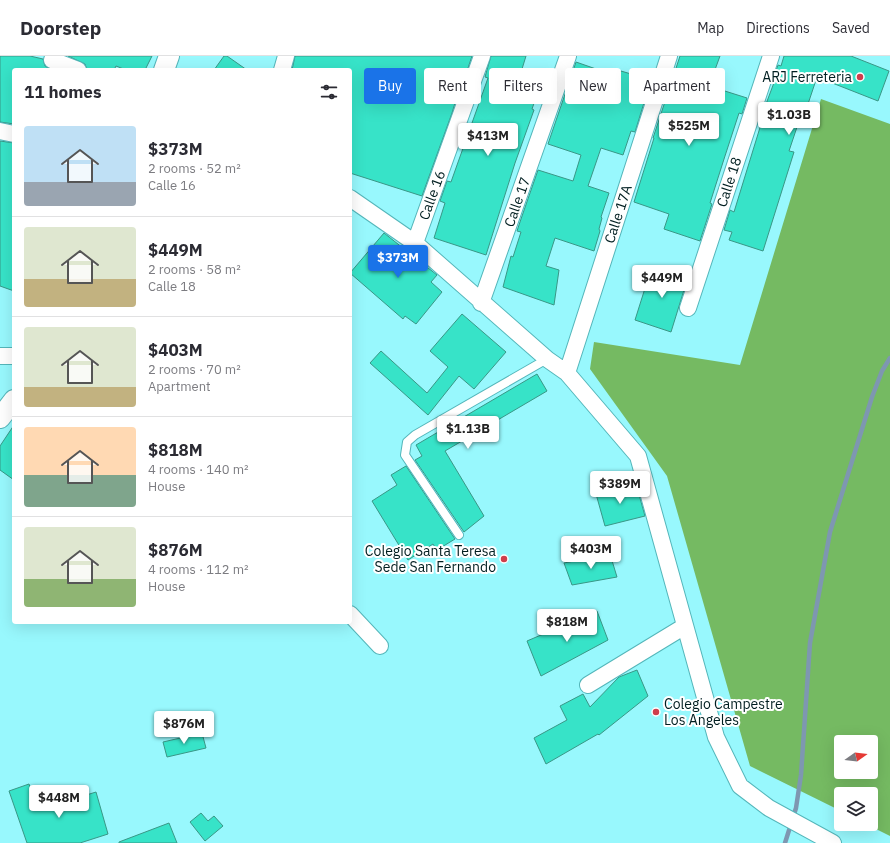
<!DOCTYPE html>
<html lang="en">
<head>
<meta charset="utf-8">
<style>
  :root { --surface:#fff; --page:#f7f7f7; --text:#2b2b33; --muted:#7c7c81; --line:#e1e1e2; --accent:#1a73e8 }
  body { margin:0; font-family:"IBM Plex Sans",sans-serif; background:var(--page); color:var(--text); height:100vh; display:flex; flex-direction:column; font-size:15px; white-space:nowrap }
  * { box-sizing:border-box; margin:0 }
  p { font-size:13px; color:var(--muted) }
  .icon { flex:none; width:22px; height:22px; fill:none; stroke:currentColor; stroke-width:2; stroke-linecap:round; stroke-linejoin:round }
  .map { position:relative; flex:1; overflow:hidden }
  .drawer { position:absolute; left:12px; top:12px; width:340px; height:556px; display:flex; flex-direction:column; background:var(--surface); border-radius:4px; box-shadow:0 4px 16px #0002 }
  .drawer>* { flex:none }
  .banner { position:absolute; left:364px; top:12px; width:380px; height:36px; display:flex; gap:8px }
  .needle { width:26px; rotate:76deg }
  .fabs { position:absolute; left:834px; top:679px; display:grid; gap:8px }
  .fabs a { display:grid; place-items:center; width:44px; height:44px; border-radius:4px; background:var(--surface); box-shadow:0 4px 16px #0002; font-size:20px }
  .price { position:absolute; translate:-50% -34px; padding:0 9px; border-radius:4px; background:#fff; color:#222; font-size:13px; line-height:26px; filter:drop-shadow(0 1px 2px #0008) }
  .price::after { content:''; position:absolute; left:50%; top:24px; width:12px; height:9px; margin-left:-6px; background:inherit; clip-path:polygon(0 0,100% 0,50% 100%) }
  .price.selected { background:var(--accent); color:#fff }
  ul { padding:0; list-style:none }
  li { display:flex; align-items:center; gap:12px; height:100px; padding:0 12px }
  li+li { border-top:1px solid var(--line) }
  li span { display:grid; place-items:center; flex:none; width:112px; height:80px; border-radius:4px; color:#555 }
  li>.icon { margin-inline-start:auto }
  span .icon { width:48px; height:48px; fill:#fffc; stroke-width:1 }
  li b { font-size:17px }
  h2 { display:flex; justify-content:space-between; align-items:center; height:48px; padding:0 12px; font-size:17px }
  .chip { padding:0 14px; border-radius:4px; background:var(--surface); box-shadow:0 4px 16px #0002; font-size:14px; line-height:36px }
  .chip.selected { background:var(--accent); color:#fff }
  header { display:flex; align-items:center; gap:24px; box-sizing:border-box; height:56px; padding:0 20px; background:var(--surface); border-bottom:1px solid var(--line) }
  header strong { font-size:19px }
  nav { display:flex; gap:22px; margin-inline-start:auto; font-size:14px }
  .map>svg:first-child { display:block }
  .forest { fill:#75ba62; fill-rule:evenodd }
  .lines { fill:none; stroke-linecap:round; stroke-linejoin:round }
  .stream { stroke:#7e97b1; stroke-width:4.5 }
  .building { fill:#37e3c8; stroke:#399786 }
  .service-casing { stroke:#54b6ba; stroke-width:10 }
  .minor-casing { stroke:#54b6ba; stroke-width:18 }
  .tertiary-casing { stroke:#54b6ba; stroke-width:22 }
  .service { stroke:#fff; stroke-width:8 }
  .minor { stroke:#fff; stroke-width:16 }
  .tertiary { stroke:#fff; stroke-width:20 }
  .poi-dot { fill:#ce3e4c; stroke:#fff; stroke-width:1.5 }
  .labels { text-anchor:middle; stroke-width:4; stroke-linejoin:round; paint-order:stroke }
  .poi-label { font-size:14px; fill:#001e20; stroke:#fff; text-anchor:end }
  .street-label { font-size:14px; fill:#001e20; stroke:#fff }
</style>
</head>
<body>
<header>
<strong>Doorstep</strong>
<nav><a>Map</a><a>Directions</a><a>Saved</a></nav>
</header>
<div class="map">
<svg width="890" height="787" viewBox="0 0 890 787">
  <rect width="100%" height="100%" fill="#98f8fd"/>
  <!-- forest -->
  <path class="forest" d="M821,43l69,25v712l-24,-12h5v-30h-30v17l-91,-45 -83,-290 -77,-107 4,-27 146,23zM841,686h30v30h-30z"/>
  <g class="lines">
    <!-- stream -->
    <path class="stream" d="M785,787l11,-35 5,-33 9,-132 20,-111 42,-135 10,-26 8,-13"/>
  </g>
  <!-- building -->
  <path class="building" d="M0,0h30l13,3 2,7 7,4h-38v54l-14,-2z
    M68,0h84l-7,14h-19l-10,-4 -2,4h-27l-2,-6z
    M224,0h3l20,14h-33z
    M295,0h177l-6,18 -2,-1 -12,40 -30,83 -72,-23v-103h-58z
    M491,0h35l-8,26 21,7 -7,20 2,1 -19,53 -29,92 -52,-17 11,-35 -5,-2 7,-20 4,1 37,-104 -3,-1z
    M680,0h40l-11,30 38,12 -5,16 -3,-1 -15,46 -14,44 2,1 -12,37 -36,-12 5,-15 -35,-12 20,-64h-1z
    M784,0h67l38,15 -11,30 -61,-24 -12,36 -3,-1 -13,39 5,1 -31,99 -34,-11 3,-8 -8,-2 6,-20 4,2 28,-91 -2,-1 15,-40 -2,-1 5,-14 3,1z
    M576,6l43,15 2,-6 30,9 -16,52 -4,-1 -8,24 -22,-7 -13,38 21,7 -8,24 1,1 -3,11 1,2 -6,20 -39,-13 -9,28 13,4 -5,35 -51,-18 8,-31 2,1 8,-25 -4,-1 4,-12 17,-49 35,11 8,-26 -33,-11z
    M0,85l14,2v148l-14,-5z
    M384,177l53,42 -6,7 11,10 -26,32 -11,-8 -2,3 -53,-46z
    M652,210l6,2v-1l30,10 -17,55 -36,-12z
    M462,258l44,38 -32,37 -15,-13 -31,39 -58,-52 11,-12 46,42 21,-26 -18,-16z
    M537,318l10,17 -102,60 39,65 -20,16 -49,-72 7,-4 -6,-11z
    M14,369v55l-14,-10v-24z
    M406,410l49,73 -18,11 -4,-6 -25,16 -36,-59 25,-16 -6,-10z
    M636,428l9,32 -40,10 -9,-32z
    M610,498l7,23 -45,8 -8,-22z
    M597,555l11,29 -67,36 -14,-35z
    M637,614l11,26 -49,39 -1,-1 -52,30 -12,-26 33,-18 -7,-14 23,-12 7,13 29,-30z
    M202,677l4,15 -39,9 -4,-15z
    M29,728l9,26 58,-18 12,42 -28,9h-53l-18,-52z
    M201,757l7,8 6,-5 9,10 -18,15 -15,-19z
    M169,767l8,20h-58v-1z"/>
  <g class="lines">
    <!-- service casing -->
    <g class="service-casing">
      <path id="service" d="M459,479l-54,-80 2,-13 8,-7 132,-76"/>
    </g>
    <!-- minor casing -->
    <g class="minor-casing">
      <path id="minor" d="M52,4l26,10
        M282,14l4,-14
        M0,75l14,3
        M350,142l65,45 132,116 20,14 71,83 78,281 24,49 29,22 64,35
        M415,187l67,-187
        M481,247l87,-247
        M688,252l83,-252
        M0,300h14
        M567,317l102,-317
        M350,558l30,32
        M588,629l97,-59"/>
    </g>
    <!-- tertiary casing -->
    <g class="tertiary-casing">
      <path id="tertiary" d="M164,14l5,-14
        M0,362l14,-18"/>
    </g>
    <!-- service -->
    <use href="#service" class="service"/>
    <!-- minor -->
    <use href="#minor" class="minor"/>
    <!-- tertiary -->
    <use href="#tertiary" class="tertiary"/>
  </g>
  <!-- markers -->
  <g class="poi-dot">
    <circle cx="860" cy="21" r="4"/>
    <circle cx="504" cy="503" r="4"/>
    <circle cx="656" cy="656" r="4"/>
  </g>
  <g class="labels">
    <!-- poi labels -->
    <g class="poi-label">
      <text x="852" y="26">ARJ Ferreteria</text>
      <text x="496" y="500">Colegio Santa Teresa<tspan x="496" dy="16">Sede San Fernando</tspan></text>
      <text x="664" y="653" text-anchor="start">Colegio Campestre<tspan x="664" dy="16">Los Angeles</tspan></text>
    </g>
    <!-- street labels -->
    <g class="street-label">
      <text transform="translate(729 126) rotate(-72)" y="5">Calle 18</text>
      <text transform="translate(432 139) rotate(-70)" y="5">Calle 16</text>
      <text transform="translate(517 146) rotate(-71)" y="5">Calle 17</text>
      <text transform="translate(618 158) rotate(-72)" y="5">Calle 17A</text>
    </g>
  </g>
</svg>
<div class="fabs">
<a><svg class="needle" viewBox="-14 -14 28 28"><path d="M0-13l5 13h-10z" fill="#e53935"/><path d="M0 13l5-13h-10z" fill="#7c7c81"/></svg></a>
<a><svg class="icon" aria-label="layers" viewBox="0 0 24 24"><path d="M12 4l9 5-9 5-9-5zM3 14l9 5 9-5"/></svg></a>
</div>
<b class="price" style="left:789px;top:80px">$1.03B</b>
<b class="price" style="left:689px;top:91px">$525M</b>
<b class="price" style="left:488px;top:101px">$413M</b>
<b class="price selected" style="left:398px;top:223px">$373M</b>
<b class="price" style="left:662px;top:243px">$449M</b>
<b class="price" style="left:468px;top:394px">$1.13B</b>
<b class="price" style="left:620px;top:449px">$389M</b>
<b class="price" style="left:591px;top:514px">$403M</b>
<b class="price" style="left:567px;top:587px">$818M</b>
<b class="price" style="left:184px;top:689px">$876M</b>
<b class="price" style="left:59px;top:763px">$448M</b>
<div class="banner">
<a class="chip selected">Buy</a>
<a class="chip">Rent</a>
<a class="chip">Filters</a>
<a class="chip">New</a>
<a class="chip">Apartment</a>
</div>
<section class="drawer">
<h2>11 homes<svg class="icon" aria-label="filters" viewBox="0 0 24 24"><path d="M4 7h16M4 17h16"/><circle cx="9" cy="7" r="2"/><circle cx="15" cy="17" r="2"/></svg></h2>
<ul>
<li><span style="background:linear-gradient(#bfe0f5 70%,#9aa5b1 0)"><svg class="icon" aria-label="home" viewBox="0 0 24 24"><path d="M3 11l9-7 9 7M6 9v11h12V9"/></svg></span><div><b>$373M</b><p>2 rooms · 52 m²</p><p>Calle 16</p></div></li>
<li><span style="background:linear-gradient(#dfe7d0 65%,#c2b280 0)"><svg class="icon" aria-label="home" viewBox="0 0 24 24"><path d="M3 11l9-7 9 7M6 9v11h12V9"/></svg></span><div><b>$449M</b><p>2 rooms · 58 m²</p><p>Calle 18</p></div></li>
<li><span style="background:linear-gradient(#dfe7d0 75%,#c2b280 0)"><svg class="icon" aria-label="home" viewBox="0 0 24 24"><path d="M3 11l9-7 9 7M6 9v11h12V9"/></svg></span><div><b>$403M</b><p>2 rooms · 70 m²</p><p>Apartment</p></div></li>
<li><span style="background:linear-gradient(#ffd9b3 60%,#7fa58c 0)"><svg class="icon" aria-label="home" viewBox="0 0 24 24"><path d="M3 11l9-7 9 7M6 9v11h12V9"/></svg></span><div><b>$818M</b><p>4 rooms · 140 m²</p><p>House</p></div></li>
<li><span style="background:linear-gradient(#dfe7d0 65%,#8fb573 0)"><svg class="icon" aria-label="home" viewBox="0 0 24 24"><path d="M3 11l9-7 9 7M6 9v11h12V9"/></svg></span><div><b>$876M</b><p>4 rooms · 112 m²</p><p>House</p></div></li>
</ul>
</section>
</div>
</body>
</html>
